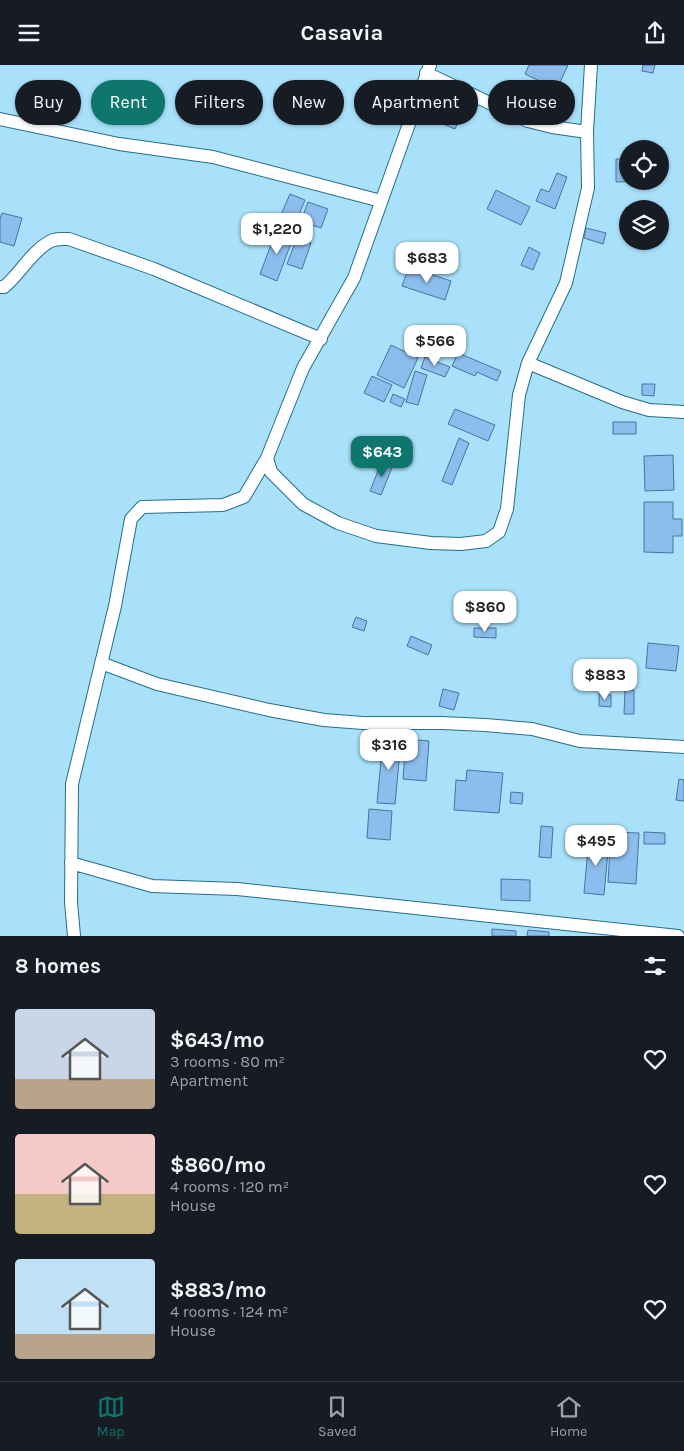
<!DOCTYPE html>
<html lang="en">
<head>
<meta charset="utf-8">
<style>
  :root { --surface:#171b24; --page:#20242c; --text:#f1f3f6; --muted:#9ea1a6; --line:#363941; --accent:#0f766e }
  body { margin:0; font-family:Karla,sans-serif; background:var(--page); color:var(--text); height:100vh; display:flex; flex-direction:column; font-size:19px; white-space:nowrap }
  * { box-sizing:border-box; margin:0 }
  p { font-size:16px; color:var(--muted) }
  .icon { flex:none; width:28px; height:28px; fill:none; stroke:currentColor; stroke-width:2; stroke-linecap:round; stroke-linejoin:round }
  .map { position:relative; height:871px; overflow:hidden }
  .sheet { display:flex; flex-direction:column; background:var(--surface); flex:1 }
  .sheet>* { flex:none }
  .guide { position:absolute; left:15px; top:15px; width:655px; height:45px; display:flex; gap:10px }
  .controls { position:absolute; left:619px; top:75px; display:grid; gap:10px }
  .controls a { display:grid; place-items:center; width:50px; height:50px; border-radius:50%; background:var(--surface); box-shadow:0 1px 4px #0004; font-size:25px }
  .price { position:absolute; translate:-50% -42px; padding:0 11px; border-radius:10px; background:#fff; color:#222; font-size:16px; line-height:32px; filter:drop-shadow(0 1px 2px #0008) }
  .price::after { content:''; position:absolute; left:50%; top:30px; width:15px; height:11px; margin-left:-8px; background:inherit; clip-path:polygon(0 0,100% 0,50% 100%) }
  .price.current { background:var(--accent); color:#fff }
  ul { padding:0; list-style:none }
  li { display:flex; align-items:center; gap:15px; height:125px; padding:0 15px }
  li span { display:grid; place-items:center; flex:none; width:140px; height:100px; border-radius:5px; color:#555 }
  li>.icon { margin-inline-start:auto }
  span .icon { width:60px; height:60px; fill:#fffc; stroke-width:1 }
  li b { font-size:21px }
  h2 { display:flex; justify-content:space-between; align-items:center; height:60px; padding:0 15px; font-size:21px }
  .pill { padding:0 18px; border-radius:22px; background:var(--surface); box-shadow:0 1px 4px #0004; font-size:18px; line-height:45px }
  .pill.current { background:var(--accent); color:#fff }
  header { display:flex; justify-content:space-between; align-items:center; height:65px; padding:0 15px; background:var(--surface); font-size:22px; font-weight:700 }
  .tabs { display:flex; justify-content:space-around; align-items:center; height:70px; border-top:1px solid var(--line); background:var(--surface); font-size:14px; color:var(--muted) }
  .tabs a { display:grid; justify-items:center; gap:2px }
  .tabs .current { color:var(--accent) }
  .map>svg:first-child { display:block }
  .building { fill:#8dbdec; stroke:#46749f }
  .lines { fill:none; stroke-linecap:round; stroke-linejoin:round }
  .minor-casing { stroke:#246e8b; stroke-width:14 }
  .minor { stroke:#fff; stroke-width:12 }
</style>
</head>
<body>
<header><svg class="icon" aria-label="menu" viewBox="0 0 24 24"><path d="M4 6h16M4 12h16M4 18h16"/></svg>Casavia<svg class="icon" aria-label="share" viewBox="0 0 24 24"><path d="M12 15V3M7 8l5-5 5 5M5 13v7h14v-7"/></svg></header>
<div class="map">
<svg width="684" height="871" viewBox="0 0 684 871">
  <rect width="100%" height="100%" fill="#a9e1fb"/>
  <!-- building -->
  <path class="building" d="M529,0h39l-17,37 -11,-5 6,-13 -21,-10z
    M643,0h12l-2,8 -11,-2z
    M442,29l24,10 -11,25 -24,-10z
    M616,94h12v22h14l-26,1z
    M557,108l10,4 -12,32 -19,-8 5,-12 8,3z
    M496,125l34,17 -9,18 -34,-16z
    M290,129l15,6 -14,33 -15,-7z
    M308,137l20,7 -7,19 -20,-7z
    M2,148l20,5 -8,28 -14,-4v-24z
    M586,163l20,5 -3,11 -19,-6z
    M277,164l17,6 -17,46 -17,-7z
    M297,173l14,5 -9,26 -15,-5z
    M529,182l11,6 -7,17 -12,-5z
    M409,202l42,14 -6,19 -43,-14z
    M391,280l27,13 -14,30 -27,-13z
    M458,288l43,18 -4,10 -20,-9 -2,4 -23,-10z
    M425,292l25,10 -5,10 -24,-9z
    M415,306l12,4 -9,30 -12,-3z
    M372,311l20,9 -8,17 -20,-9z
    M642,319h13l-1,12 -12,-1z
    M393,329l12,5 -4,8 -11,-5z
    M455,344l40,16 -7,16 -40,-17z
    M613,357h23v12h-23z
    M459,373l10,5 -17,42 -10,-4z
    M673,390l1,35 -29,1 -1,-35z
    M382,396l11,4 -12,30 -11,-4z
    M644,437h29v17h9v17h-9v17l-29,-1z
    M356,552l11,4 -3,10 -12,-4z
    M474,563h22v10l-22,-1z
    M411,571l21,9 -4,10 -21,-9z
    M648,578l31,3 -3,25 -30,-3z
    M443,624l16,4 -5,17 -15,-4z
    M625,625h9v24h-10z
    M599,629l12,1v12l-12,-1z
    M383,674l18,1 -6,64 -18,-1z
    M406,674l23,2 -3,40 -23,-2z
    M467,705l36,3 -4,40 -45,-3 2,-30 10,1z
    M679,714l5,1v21l-8,-1z
    M511,727l12,1 -1,11 -12,-1z
    M369,744l23,2 -2,29 -23,-2z
    M541,761l12,1 -2,31 -12,-1z
    M611,767l28,1 -3,51 -28,-2z
    M644,767l21,1v11h-21z
    M589,773l20,2 -5,55 -20,-2z
    M501,814l29,1v21l-29,-1z
    M492,864l24,2v5h-24z
    M528,865l21,2v4h-22z"/>
  <g class="lines">
    <!-- minor casing -->
    <g class="minor-casing">
      <path id="minor" d="M426,8l102,48 24,6 35,5
        M0,54l119,25 94,13 168,44
        M0,222h4c16,-13 27,-35 45,-45 6,-4 13,-3 20,-3l85,30 167,70
        M528,298l94,39 27,8 35,2
        M267,393l4,14 32,32 35,19 38,13 55,7 30,1 25,-3 13,-9 8,-23 12,-114 9,-32 38,-80 22,-95 -1,-56 4,-67
        M101,598l56,21 112,26 55,10 39,3h79l43,2 47,4 48,12 104,6
        M71,798l81,23 85,3 441,47
        M74,871l-3,-34 1,-118 43,-178 16,-87 11,-12 81,-2 21,-8 23,-39 36,-90 51,-90 76,-213"/>
    </g>
    <!-- minor -->
    <use href="#minor" class="minor"/>
  </g>
</svg>
<div class="controls">
<a><svg class="icon" aria-label="locate" viewBox="0 0 24 24"><circle cx="12" cy="12" r="6"/><path d="M12 2v4M12 18v4M2 12h4M18 12h4"/></svg></a>
<a><svg class="icon" aria-label="layers" viewBox="0 0 24 24"><path d="M12 4l9 5-9 5-9-5zM3 14l9 5 9-5"/></svg></a>
</div>
<b class="price" style="left:277px;top:190px">$1,220</b>
<b class="price" style="left:427px;top:219px">$683</b>
<b class="price" style="left:435px;top:302px">$566</b>
<b class="price current" style="left:382px;top:413px">$643</b>
<b class="price" style="left:485px;top:568px">$860</b>
<b class="price" style="left:605px;top:636px">$883</b>
<b class="price" style="left:389px;top:706px">$316</b>
<b class="price" style="left:596px;top:802px">$495</b>
<div class="guide">
<a class="pill">Buy</a>
<a class="pill current">Rent</a>
<a class="pill">Filters</a>
<a class="pill">New</a>
<a class="pill">Apartment</a>
<a class="pill">House</a>
</div>
</div>
<section class="sheet">
<h2>8 homes<svg class="icon" aria-label="filters" viewBox="0 0 24 24"><path d="M4 7h16M4 17h16"/><circle cx="9" cy="7" r="2"/><circle cx="15" cy="17" r="2"/></svg></h2>
<ul>
<li><span style="background:linear-gradient(#c9d6e8 70%,#b9a48a 0)"><svg class="icon" aria-label="home" viewBox="0 0 24 24"><path d="M3 11l9-7 9 7M6 9v11h12V9"/></svg></span><div><b>$643/mo</b><p>3 rooms · 80 m²</p><p>Apartment</p></div><svg class="icon" aria-label="heart" viewBox="0 0 24 24"><path d="M12 20l-8-8c-3-5 5-10 8-4 3-6 11-1 8 4z"/></svg></li>
<li><span style="background:linear-gradient(#f6c9c9 60%,#c2b280 0)"><svg class="icon" aria-label="home" viewBox="0 0 24 24"><path d="M3 11l9-7 9 7M6 9v11h12V9"/></svg></span><div><b>$860/mo</b><p>4 rooms · 120 m²</p><p>House</p></div><svg class="icon" aria-label="heart" viewBox="0 0 24 24"><path d="M12 20l-8-8c-3-5 5-10 8-4 3-6 11-1 8 4z"/></svg></li>
<li><span style="background:linear-gradient(#bfe0f5 75%,#b9a48a 0)"><svg class="icon" aria-label="home" viewBox="0 0 24 24"><path d="M3 11l9-7 9 7M6 9v11h12V9"/></svg></span><div><b>$883/mo</b><p>4 rooms · 124 m²</p><p>House</p></div><svg class="icon" aria-label="heart" viewBox="0 0 24 24"><path d="M12 20l-8-8c-3-5 5-10 8-4 3-6 11-1 8 4z"/></svg></li>
</ul>
</section>
<nav class="tabs">
<a class="current"><svg class="icon" aria-label="map" viewBox="0 0 24 24"><path d="M3 6l6-2 6 2 6-2v14l-6 2-6-2-6 2zM9 4v14M15 6v14"/></svg>Map</a>
<a><svg class="icon" aria-label="saved" viewBox="0 0 24 24"><path d="M7 4h10v16l-5-4-5 4z"/></svg>Saved</a>
<a><svg class="icon" aria-label="home" viewBox="0 0 24 24"><path d="M3 11l9-7 9 7M6 9v11h12V9"/></svg>Home</a>
</nav>
</body>
</html>
